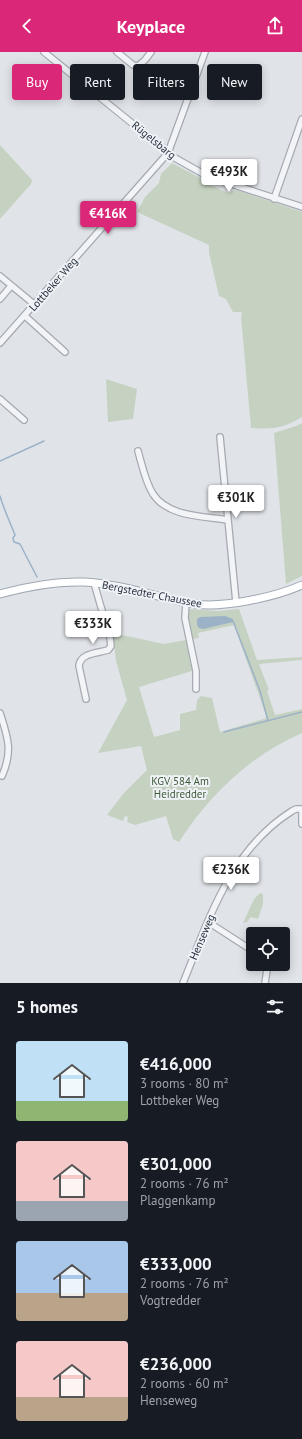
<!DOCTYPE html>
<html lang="en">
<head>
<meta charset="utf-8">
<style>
  :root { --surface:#171b24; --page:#242831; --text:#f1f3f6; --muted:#9ea1a6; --accent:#db2777 }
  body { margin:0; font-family:"PT Sans",sans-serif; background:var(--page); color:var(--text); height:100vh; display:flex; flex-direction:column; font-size:15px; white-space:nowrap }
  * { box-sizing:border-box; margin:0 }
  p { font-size:13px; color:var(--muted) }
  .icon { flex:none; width:22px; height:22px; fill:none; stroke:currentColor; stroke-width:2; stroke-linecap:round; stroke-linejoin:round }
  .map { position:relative; height:931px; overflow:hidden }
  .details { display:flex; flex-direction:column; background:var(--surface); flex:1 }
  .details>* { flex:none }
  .guide { position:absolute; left:12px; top:12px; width:278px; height:36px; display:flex; gap:8px }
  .tools { position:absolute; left:246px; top:875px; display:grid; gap:8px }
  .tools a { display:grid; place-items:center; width:44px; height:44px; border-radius:4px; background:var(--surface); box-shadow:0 2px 10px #0003; font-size:20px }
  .price { position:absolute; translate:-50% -34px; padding:0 9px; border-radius:4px; background:#fff; color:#222; font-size:13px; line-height:26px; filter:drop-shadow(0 1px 2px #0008) }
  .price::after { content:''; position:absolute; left:50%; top:24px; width:12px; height:9px; margin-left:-6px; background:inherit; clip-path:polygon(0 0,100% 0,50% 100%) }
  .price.active { background:var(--accent); color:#fff }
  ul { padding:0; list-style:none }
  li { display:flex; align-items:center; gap:12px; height:100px; padding:0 16px }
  li span { display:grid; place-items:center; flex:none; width:112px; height:80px; border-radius:4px; color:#555 }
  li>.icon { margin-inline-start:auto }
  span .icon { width:48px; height:48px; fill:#fffc; stroke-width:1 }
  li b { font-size:17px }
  h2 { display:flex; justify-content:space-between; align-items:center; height:48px; padding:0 16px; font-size:17px }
  .tag { padding:0 14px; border-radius:4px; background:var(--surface); box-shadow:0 2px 10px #0003; font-size:14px; line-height:36px }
  .tag.active { background:var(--accent); color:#fff }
  header { display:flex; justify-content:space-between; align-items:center; height:52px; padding:0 16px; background:var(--accent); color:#fff; font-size:18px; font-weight:600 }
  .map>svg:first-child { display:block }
  .green { fill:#c6d2c1 }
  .water { fill:#9cb2c7 }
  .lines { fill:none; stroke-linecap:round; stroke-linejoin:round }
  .stream { stroke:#9cb2c7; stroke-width:1.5 }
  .minor-casing { stroke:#a5aab2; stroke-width:8 }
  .major-casing { stroke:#9fa8b3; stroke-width:9 }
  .minor { stroke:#f2f4f7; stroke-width:5.5 }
  .major { stroke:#fff; stroke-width:7 }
  .labels { text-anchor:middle; stroke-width:4; stroke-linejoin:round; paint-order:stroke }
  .street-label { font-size:11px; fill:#29313f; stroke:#eff2f6 }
  .park-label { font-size:11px; fill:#3e5a37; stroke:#eff2f6 }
</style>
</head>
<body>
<header><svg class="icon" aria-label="back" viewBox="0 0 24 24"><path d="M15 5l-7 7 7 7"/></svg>Keyplace<svg class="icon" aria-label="share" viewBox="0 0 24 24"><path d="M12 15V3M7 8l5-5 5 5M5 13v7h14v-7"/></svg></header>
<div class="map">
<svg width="302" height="931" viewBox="0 0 302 931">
  <rect width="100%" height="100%" fill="#e0e3e8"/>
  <!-- green -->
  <path class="green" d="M0,93l32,35 -1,4 -31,35z
    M172,111l32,17 2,3 22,10 4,-2 5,-1 65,22v205c-20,12 -29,12 -51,11l-10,-111 1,-5h-9l-7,-13 -7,-3 -10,-43v-8l-72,-33 8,-15 14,-14 2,-9z
    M106,327l31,10 -4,30 -25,3z
    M302,371v153l-16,8 -12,-151 22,-7z
    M189,557l29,2 21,-2 18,51 45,-3v3l-43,4 10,26 -2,1 8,24 27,-6v24c-51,22 -93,62 -123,109l-6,-3 -7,-23 -31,9 -8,-3 1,-5 -3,-1 -2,5 -16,-6 16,-21 24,-24 -6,-24 -43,7 29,-53 -11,-39 -3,-26h9l42,9 22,-4 6,31 -53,16 15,50 26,-7v-16l16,-4 1,-10 4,-4 11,2 8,34 47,-14 -33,-93 -36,8 1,5 -7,1 -3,-18z
    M260,841l3,1v10l-5,15 -7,-2 -4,5 -4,1 11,-24z"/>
  <!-- water -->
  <path class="water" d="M225,564l8,3v3l-30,7 -4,-1 -2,-3v-6l3,-2z"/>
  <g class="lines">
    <!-- stream -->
    <path class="stream" d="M0,409l44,-20
      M0,444c4,14 10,26 15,39l-2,3 1,4 6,2 17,33
      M233,569l27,70 8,30
      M224,680l78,-20"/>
    <!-- minor casing -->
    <g class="minor-casing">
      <path id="minor" d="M44,0l131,106 32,18 95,31
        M117,0l16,13 5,1 7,-6 6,-8
        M274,147l28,-80
        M0,224l35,29
        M0,247l11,-13
        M25,264l40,36
        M0,291l168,-190 37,-101
        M0,347l24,21
        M220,385l16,165
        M138,399c4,14 7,30 15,43 15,23 50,22 74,26
        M186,550l-1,16 11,53v18
        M86,647l-7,-33c1,-13 19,-13 29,-16l3,-4 -1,-8 -16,-55
        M0,661c8,25 13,38 2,63
        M302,757v15
        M208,870l45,29
        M183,931c26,-64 47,-133 109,-172l4,-2h6
        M265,931l2,-13 -2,-6"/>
    </g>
    <!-- major casing -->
    <g class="major-casing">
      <path id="major" d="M0,542c28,-8 55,-13 84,-12 38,2 74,16 111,22 29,4 80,-7 107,-19"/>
    </g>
    <!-- minor -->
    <use href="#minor" class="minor"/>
    <!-- major -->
    <use href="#major" class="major"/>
  </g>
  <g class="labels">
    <!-- street labels -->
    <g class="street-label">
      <text transform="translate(154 88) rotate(39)" y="4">Rügelsbarg</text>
      <text transform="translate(53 232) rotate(-49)" y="4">Lottbeker Weg</text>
      <text transform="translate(152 542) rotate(11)" y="4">Bergstedter Chaussee</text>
      <text transform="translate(202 885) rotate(-67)" y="4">Henseweg</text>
    </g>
    <!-- park labels -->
    <g class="park-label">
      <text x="180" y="733">KGV 584 Am<tspan x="180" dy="13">Heidredder</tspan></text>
    </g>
  </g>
</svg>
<div class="tools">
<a><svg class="icon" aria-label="locate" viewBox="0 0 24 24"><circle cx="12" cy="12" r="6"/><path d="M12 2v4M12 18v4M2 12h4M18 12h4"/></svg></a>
</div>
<b class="price" style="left:229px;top:141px">€493K</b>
<b class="price active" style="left:108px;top:183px">€416K</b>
<b class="price" style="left:236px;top:467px">€301K</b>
<b class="price" style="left:93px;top:593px">€333K</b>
<b class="price" style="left:231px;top:839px">€236K</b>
<div class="guide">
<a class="tag active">Buy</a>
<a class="tag">Rent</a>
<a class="tag">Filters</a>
<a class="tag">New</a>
</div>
</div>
<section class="details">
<h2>5 homes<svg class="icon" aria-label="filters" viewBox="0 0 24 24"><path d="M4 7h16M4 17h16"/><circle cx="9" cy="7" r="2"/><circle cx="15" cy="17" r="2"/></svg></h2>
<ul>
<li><span style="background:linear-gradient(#bfe0f5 75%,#8fb573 0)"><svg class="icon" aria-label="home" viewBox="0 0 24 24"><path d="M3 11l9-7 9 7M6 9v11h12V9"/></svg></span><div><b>€416,000</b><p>3 rooms · 80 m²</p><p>Lottbeker Weg</p></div></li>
<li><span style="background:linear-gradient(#f6c9c9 75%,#9aa5b1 0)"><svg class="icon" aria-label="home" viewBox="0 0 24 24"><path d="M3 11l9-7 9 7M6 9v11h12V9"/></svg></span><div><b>€301,000</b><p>2 rooms · 76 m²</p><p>Plaggenkamp</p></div></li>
<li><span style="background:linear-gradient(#a9c7e8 65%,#b9a48a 0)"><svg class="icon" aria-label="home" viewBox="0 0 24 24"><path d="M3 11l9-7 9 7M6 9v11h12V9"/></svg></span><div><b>€333,000</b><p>2 rooms · 76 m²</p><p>Vogtredder</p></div></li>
<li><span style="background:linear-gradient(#f6c9c9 70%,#b9a48a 0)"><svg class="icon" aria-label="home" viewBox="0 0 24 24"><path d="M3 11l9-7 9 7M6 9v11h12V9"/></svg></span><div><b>€236,000</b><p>2 rooms · 60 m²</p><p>Henseweg</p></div></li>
</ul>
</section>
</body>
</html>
